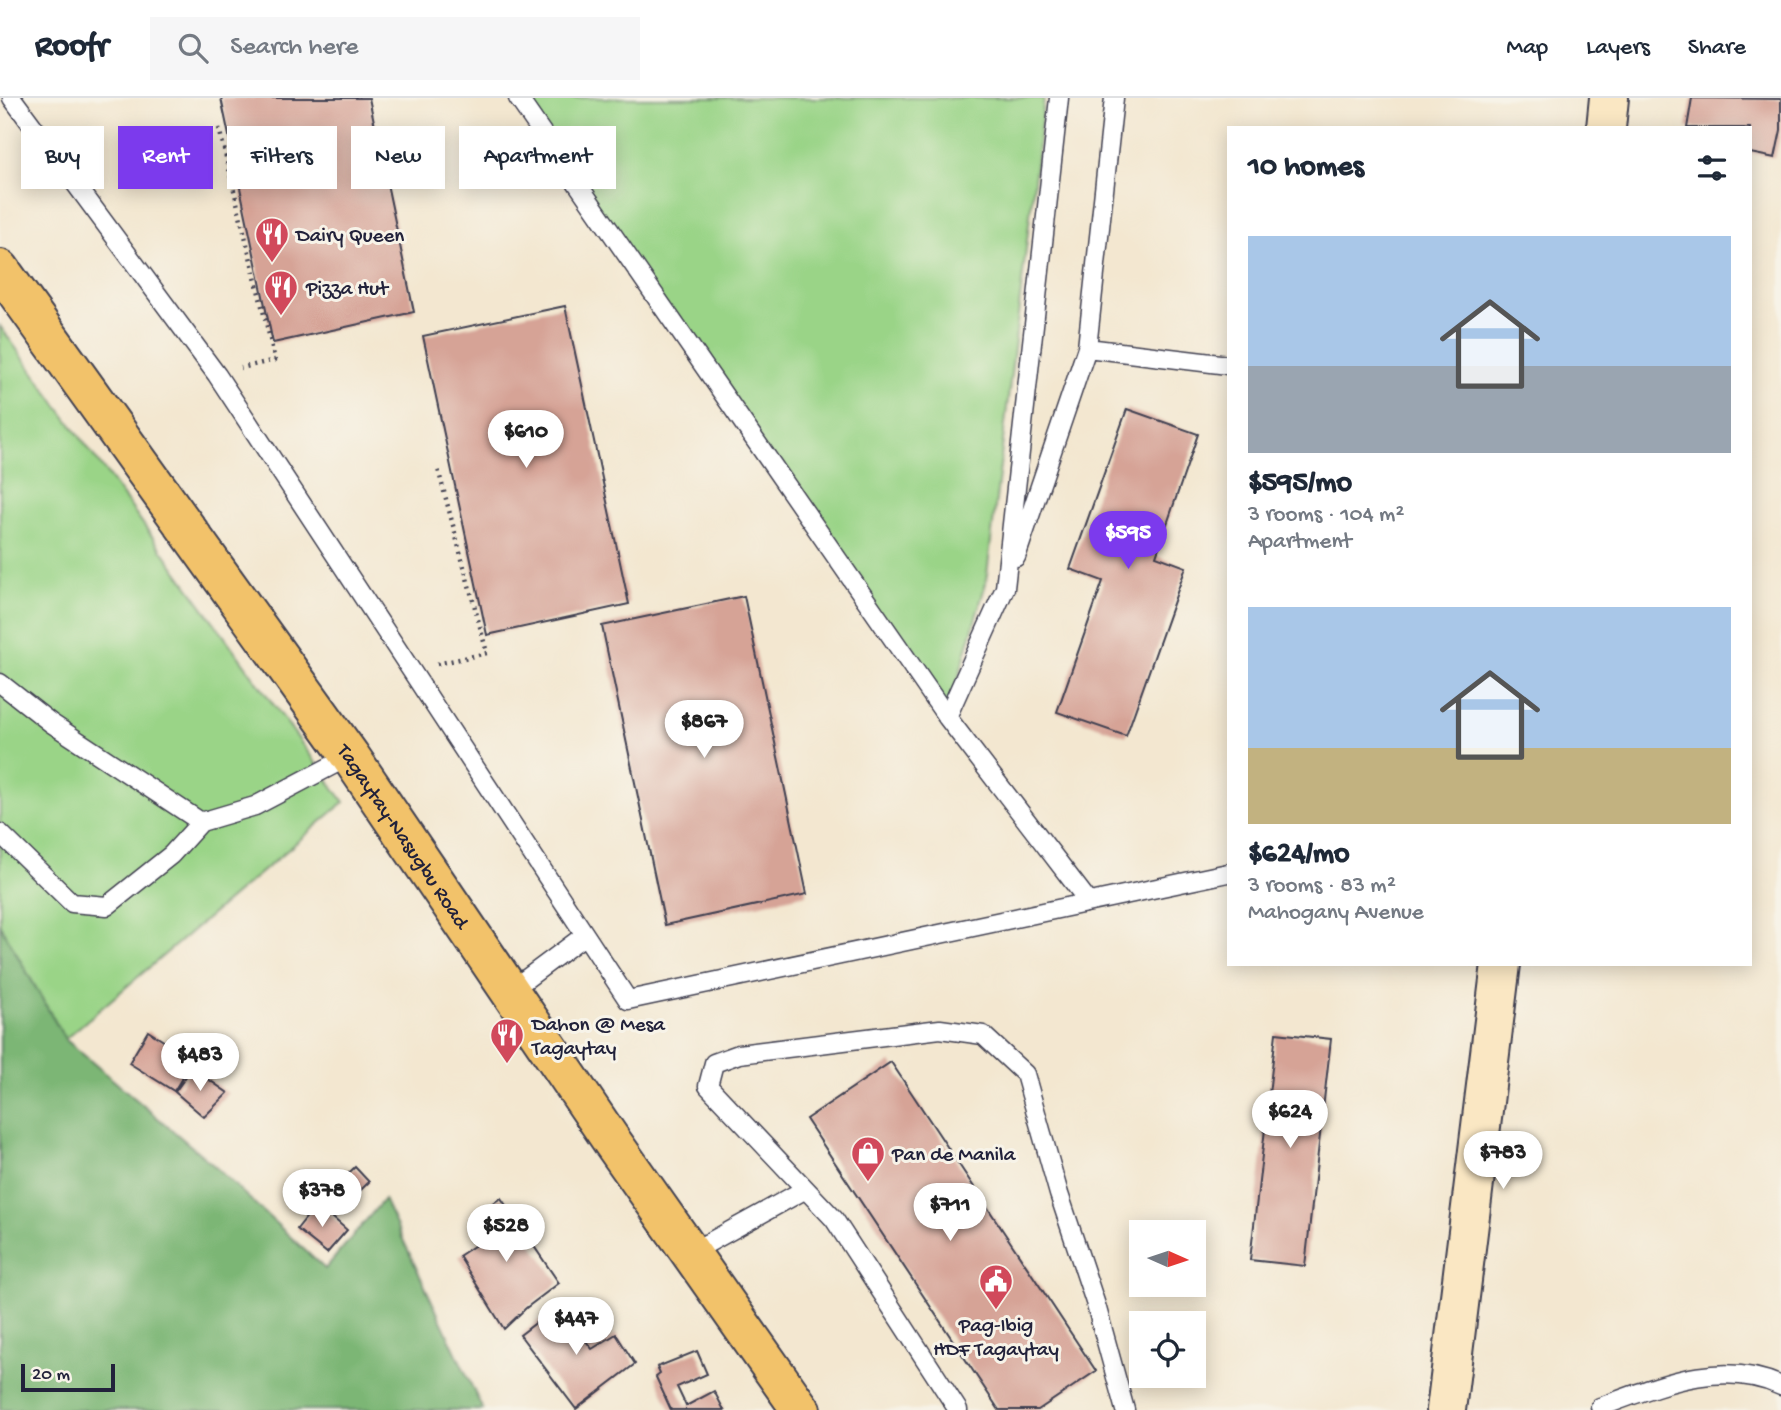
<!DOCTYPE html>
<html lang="en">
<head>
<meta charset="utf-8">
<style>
  :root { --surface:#fff; --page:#f6f6f7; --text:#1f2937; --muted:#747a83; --line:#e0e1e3; --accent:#7c3aed }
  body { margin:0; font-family:"Gochi Hand",sans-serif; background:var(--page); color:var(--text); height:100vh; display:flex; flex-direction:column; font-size:26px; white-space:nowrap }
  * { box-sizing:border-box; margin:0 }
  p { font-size:23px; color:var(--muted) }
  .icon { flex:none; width:38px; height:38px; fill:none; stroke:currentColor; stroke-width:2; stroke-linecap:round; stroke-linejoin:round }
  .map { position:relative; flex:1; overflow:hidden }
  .panel { position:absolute; left:1227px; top:28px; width:525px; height:840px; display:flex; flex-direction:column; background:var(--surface); border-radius:0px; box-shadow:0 4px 18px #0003 }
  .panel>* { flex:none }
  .guide { position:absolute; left:21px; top:28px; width:665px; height:63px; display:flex; gap:14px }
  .needle { width:46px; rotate:93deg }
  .tools { position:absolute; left:1129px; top:1122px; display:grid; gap:14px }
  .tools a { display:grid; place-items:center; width:77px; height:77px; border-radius:0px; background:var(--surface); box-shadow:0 4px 18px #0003; font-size:35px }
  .scale { position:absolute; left:21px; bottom:18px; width:94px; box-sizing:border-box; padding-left:7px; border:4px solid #22223b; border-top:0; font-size:19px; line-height:24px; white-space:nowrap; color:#22223b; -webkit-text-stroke:5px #f7f3e8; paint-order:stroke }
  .price { position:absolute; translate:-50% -60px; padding:0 16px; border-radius:24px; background:#fff; color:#222; font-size:23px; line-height:46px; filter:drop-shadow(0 2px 4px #0008) }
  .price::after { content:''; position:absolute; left:50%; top:42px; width:21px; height:16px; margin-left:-10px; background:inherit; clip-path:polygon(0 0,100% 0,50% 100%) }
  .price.active { background:var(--accent); color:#fff }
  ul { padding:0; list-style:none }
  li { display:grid; align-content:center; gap:14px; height:371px; padding:0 21px }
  li span { display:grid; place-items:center; height:217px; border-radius:0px; color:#555 }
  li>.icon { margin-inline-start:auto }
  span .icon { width:126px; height:126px; fill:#fffc; stroke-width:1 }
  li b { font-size:30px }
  h2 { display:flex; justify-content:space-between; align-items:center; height:84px; padding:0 21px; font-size:30px }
  .pill { padding:0 24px; border-radius:0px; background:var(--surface); box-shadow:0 4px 18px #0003; font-size:24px; line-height:63px }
  .pill.active { background:var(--accent); color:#fff }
  header { display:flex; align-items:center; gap:42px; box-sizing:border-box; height:98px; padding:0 35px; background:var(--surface); border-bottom:2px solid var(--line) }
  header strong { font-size:33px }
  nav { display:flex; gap:38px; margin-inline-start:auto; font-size:24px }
  .search { width:490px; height:63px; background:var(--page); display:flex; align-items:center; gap:18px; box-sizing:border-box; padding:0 24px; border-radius:0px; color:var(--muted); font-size:26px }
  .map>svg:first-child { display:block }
  .green { fill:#9ad487; stroke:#5e7b61; stroke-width:2 }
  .forest { fill:#7bb674; stroke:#4e6c58; stroke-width:2 }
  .building { fill:#d6a396 }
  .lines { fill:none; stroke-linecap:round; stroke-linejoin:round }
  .lane-casing { stroke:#414051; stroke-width:21 }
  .secondary-casing { stroke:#414051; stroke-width:42 }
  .primary-casing { stroke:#414051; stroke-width:42 }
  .path { stroke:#414051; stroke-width:4.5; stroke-dasharray:2 5; stroke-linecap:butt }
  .lane { stroke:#fff; stroke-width:18 }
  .secondary { stroke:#fae7c3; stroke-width:38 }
  .primary { stroke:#f2c26a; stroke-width:38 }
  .labels { text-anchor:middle; stroke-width:6; stroke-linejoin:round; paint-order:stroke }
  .poi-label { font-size:21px; fill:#22223b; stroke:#f7f3e8; text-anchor:start }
  .street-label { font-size:21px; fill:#22223b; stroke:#f7f3e8 }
</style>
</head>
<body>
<header>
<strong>Roofr</strong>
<div class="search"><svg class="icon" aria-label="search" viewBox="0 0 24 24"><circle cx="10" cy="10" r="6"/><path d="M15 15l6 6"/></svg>Search here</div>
<nav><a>Map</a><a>Layers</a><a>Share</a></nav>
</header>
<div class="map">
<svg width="1781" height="1312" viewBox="0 0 1781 1312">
  <rect width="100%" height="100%" fill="#f7f3e8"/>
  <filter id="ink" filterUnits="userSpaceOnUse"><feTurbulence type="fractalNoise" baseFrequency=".0143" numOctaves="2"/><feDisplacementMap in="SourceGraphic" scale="14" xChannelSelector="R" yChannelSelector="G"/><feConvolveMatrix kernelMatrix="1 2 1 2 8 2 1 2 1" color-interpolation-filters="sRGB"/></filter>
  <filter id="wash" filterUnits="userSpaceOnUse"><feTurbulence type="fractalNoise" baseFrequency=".00686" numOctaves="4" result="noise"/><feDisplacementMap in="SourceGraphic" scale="28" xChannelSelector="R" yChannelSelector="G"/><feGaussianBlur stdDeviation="1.57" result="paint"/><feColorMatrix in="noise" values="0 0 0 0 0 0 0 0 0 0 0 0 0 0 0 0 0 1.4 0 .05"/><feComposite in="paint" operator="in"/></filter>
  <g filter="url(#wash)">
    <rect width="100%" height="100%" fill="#f3e7d0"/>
    <!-- green -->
    <path class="green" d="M518,0h526l-58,485 -39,134z
      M0,228l344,476 -279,237 -65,-114z"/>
    <!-- forest -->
    <path class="forest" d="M0,827l65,114 146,124 114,106 59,-70 99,211h-483z"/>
    <g id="blocks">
      <!-- building -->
      <path class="building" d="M221,0h148l45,214 -141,31z
        M1692,0l89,1v31l-6,28 -25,-5v-25h-63z
        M565,208l64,298 -142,31 -64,-299z
        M1127,311l71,25 -42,122 30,11 -60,169 -69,-24 46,-131 -33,-12z
        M744,498l63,298 -142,31 -63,-299z
        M148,933l45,29 -19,31 -45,-28z
        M1276,935l55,6 -26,227 -55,-6z
        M891,964l205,309 -58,39h-39l-193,-291z
        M192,970l36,25 -24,24 -29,-25z
        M355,1069l14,15 -34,33 -14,-15z
        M501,1100l58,85 -33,25 -22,21 -45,-73 24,-16 -13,-22z
        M317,1106l30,26 -20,23 -30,-24z
        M559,1207l33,44 24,-15 19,30 -59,45 -56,-74z
        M697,1253l10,23 -30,13 9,19 28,-15 10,19h-53l-15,-33 4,-3 -3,-7z"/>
    </g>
  </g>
  <g filter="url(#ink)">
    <use href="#blocks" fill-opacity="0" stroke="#414051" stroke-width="2"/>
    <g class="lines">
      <!-- lane casing -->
      <g class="lane-casing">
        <path id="lane" d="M12,0l205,277 411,625 600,-127
          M518,0l429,619 141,184
          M1087,250l141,17
          M1016,459l71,-209 27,-250
          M0,585l51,40 150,99
          M947,619l58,-129 54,-490
          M0,735l72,70 35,3 64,-51 30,-33 54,-16 95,-50
          M510,893l75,-56
          M690,1155l114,-63
          M958,1312l-124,-191 -126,-133 6,-23 25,-9 201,-25 43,6 42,39 34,120 37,111 29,105
          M1603,1312l-3,-3c58,-21 121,-49 181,-21"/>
      </g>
      <!-- secondary casing -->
      <g class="secondary-casing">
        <path id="secondary" d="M1606,30l3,-30
          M1446,1312l55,-446"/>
      </g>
      <!-- primary casing -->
      <g class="primary-casing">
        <g id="primary">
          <path id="s1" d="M0,171l350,487 263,387 188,267"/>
        </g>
      </g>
      <!-- path -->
      <path class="path" d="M219,30l56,232 -34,8
        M437,566l50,-11 -49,-184"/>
      <!-- lane -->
      <use href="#lane" class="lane"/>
      <!-- secondary -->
      <use href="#secondary" class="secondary"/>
      <!-- primary -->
      <use href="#primary" class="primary"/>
    </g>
  </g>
  <!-- icons -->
  <defs>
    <g id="restaurant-pin" transform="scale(1.75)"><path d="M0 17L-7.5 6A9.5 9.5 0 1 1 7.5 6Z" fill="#d1495b" stroke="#f7f3e8"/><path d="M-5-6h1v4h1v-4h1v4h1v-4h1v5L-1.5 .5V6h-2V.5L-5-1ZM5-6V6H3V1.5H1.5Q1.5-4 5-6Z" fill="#fff"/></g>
    <g id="shop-pin" transform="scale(1.75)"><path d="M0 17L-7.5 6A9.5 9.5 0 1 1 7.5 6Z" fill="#d1495b" stroke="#f7f3e8"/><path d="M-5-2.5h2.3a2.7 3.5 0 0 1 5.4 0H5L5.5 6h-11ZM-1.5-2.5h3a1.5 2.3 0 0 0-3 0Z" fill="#fff"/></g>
    <g id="civic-pin" transform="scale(1.75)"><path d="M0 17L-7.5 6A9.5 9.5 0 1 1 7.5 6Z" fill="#d1495b" stroke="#f7f3e8"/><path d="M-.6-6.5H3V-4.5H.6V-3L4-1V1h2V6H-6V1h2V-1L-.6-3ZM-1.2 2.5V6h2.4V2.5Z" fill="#fff"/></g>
  </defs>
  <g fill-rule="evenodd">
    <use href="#restaurant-pin" x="272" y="136"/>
    <use href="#restaurant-pin" x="281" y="189"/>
    <use href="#restaurant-pin" x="507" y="937"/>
    <use href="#shop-pin" x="868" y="1055"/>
    <use href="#civic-pin" x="996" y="1183"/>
  </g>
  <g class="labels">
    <!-- poi labels -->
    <g class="poi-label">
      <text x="296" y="143">Dairy Queen</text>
      <text x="306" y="196">Pizza Hut</text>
      <text x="532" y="932">Dahon @ Mesa<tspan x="532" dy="24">Tagaytay</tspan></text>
      <text x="892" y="1062">Pan de Manila</text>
      <text x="996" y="1233" text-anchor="middle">Pag-Ibig<tspan x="996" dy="24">HDF Tagaytay</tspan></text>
    </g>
    <!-- street labels -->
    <g class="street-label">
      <text dy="7" stroke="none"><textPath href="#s1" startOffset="696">Tagaytay-Nasugbu Road</textPath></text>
    </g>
  </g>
</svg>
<div class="tools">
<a><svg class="needle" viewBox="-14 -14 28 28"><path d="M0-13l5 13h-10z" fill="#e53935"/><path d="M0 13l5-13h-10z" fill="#747a83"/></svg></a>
<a><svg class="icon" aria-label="locate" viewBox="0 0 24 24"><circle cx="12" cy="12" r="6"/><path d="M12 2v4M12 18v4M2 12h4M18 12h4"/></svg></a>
</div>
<div class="scale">20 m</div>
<b class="price" style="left:526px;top:372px">$610</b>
<b class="price active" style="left:1128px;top:473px">$595</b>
<b class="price" style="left:704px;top:662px">$867</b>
<b class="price" style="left:200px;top:995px">$483</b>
<b class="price" style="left:1290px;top:1052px">$624</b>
<b class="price" style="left:1503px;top:1093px">$783</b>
<b class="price" style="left:322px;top:1131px">$378</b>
<b class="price" style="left:950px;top:1145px">$711</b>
<b class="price" style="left:506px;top:1166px">$528</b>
<b class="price" style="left:576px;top:1259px">$447</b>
<div class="guide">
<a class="pill">Buy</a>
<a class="pill active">Rent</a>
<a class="pill">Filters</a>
<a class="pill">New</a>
<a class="pill">Apartment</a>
</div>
<section class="panel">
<h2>10 homes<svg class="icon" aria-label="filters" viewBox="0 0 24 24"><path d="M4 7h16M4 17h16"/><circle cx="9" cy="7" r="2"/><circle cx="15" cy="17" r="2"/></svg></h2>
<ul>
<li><span style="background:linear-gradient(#a9c7e8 60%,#9aa5b1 0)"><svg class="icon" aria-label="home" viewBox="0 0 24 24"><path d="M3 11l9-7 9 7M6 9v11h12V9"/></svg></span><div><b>$595/mo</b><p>3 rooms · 104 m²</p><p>Apartment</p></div></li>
<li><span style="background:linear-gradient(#a9c7e8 65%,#c2b280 0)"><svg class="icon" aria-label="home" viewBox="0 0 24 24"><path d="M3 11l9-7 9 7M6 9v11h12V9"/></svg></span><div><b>$624/mo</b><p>3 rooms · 83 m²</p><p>Mahogany Avenue</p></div></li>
</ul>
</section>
</div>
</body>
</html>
